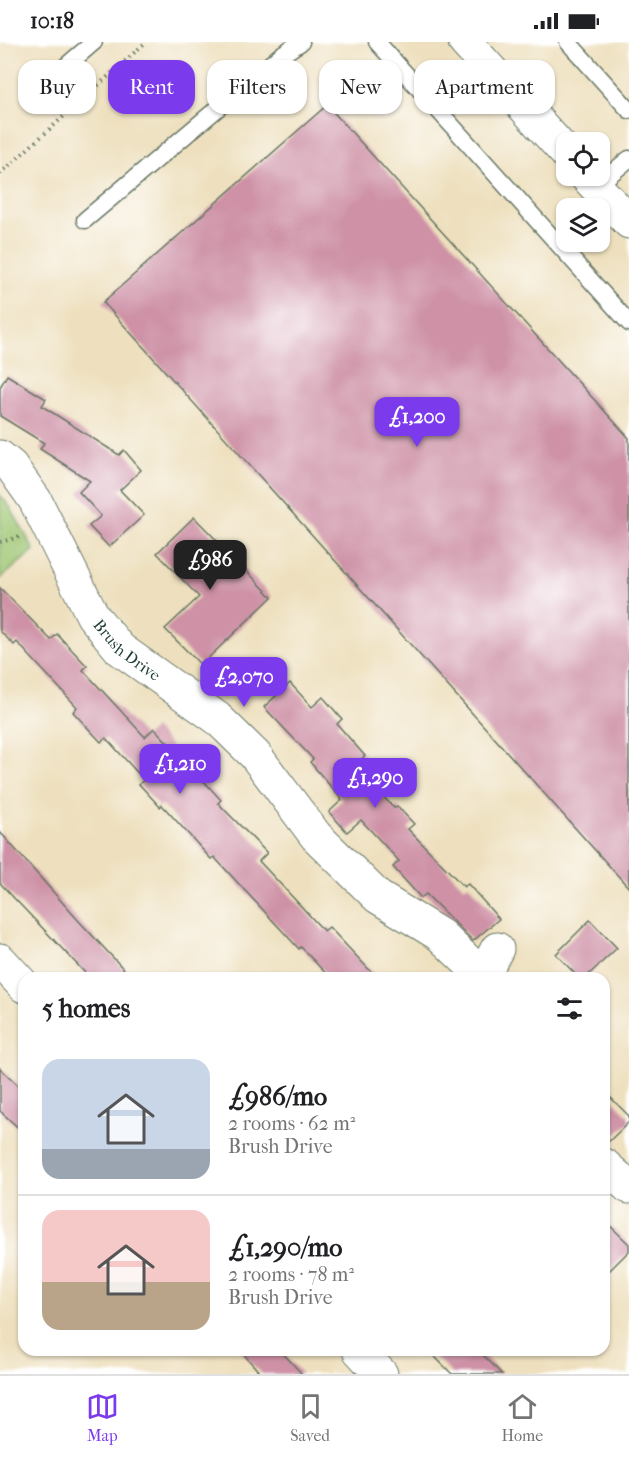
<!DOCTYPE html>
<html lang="en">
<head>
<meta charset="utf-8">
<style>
  :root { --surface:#fff; --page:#f6f6f6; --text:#202124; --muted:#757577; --line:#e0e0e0; --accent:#7c3aed }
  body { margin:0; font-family:"IM FELL French Canon",serif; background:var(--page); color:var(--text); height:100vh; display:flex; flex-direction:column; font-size:22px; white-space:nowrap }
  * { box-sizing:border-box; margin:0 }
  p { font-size:20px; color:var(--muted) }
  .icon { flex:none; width:33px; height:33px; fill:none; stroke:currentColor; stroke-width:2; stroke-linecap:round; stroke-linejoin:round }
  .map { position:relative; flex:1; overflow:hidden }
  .side { position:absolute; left:18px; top:930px; width:592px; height:384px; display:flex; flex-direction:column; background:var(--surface); border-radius:18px; box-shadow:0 2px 4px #0004 }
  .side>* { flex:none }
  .top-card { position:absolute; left:18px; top:18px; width:594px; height:54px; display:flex; gap:12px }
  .controls { position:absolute; left:556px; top:90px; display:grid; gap:12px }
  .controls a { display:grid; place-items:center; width:54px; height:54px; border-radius:12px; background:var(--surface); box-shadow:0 2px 4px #0004; font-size:30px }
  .price { position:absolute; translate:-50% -51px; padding:0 14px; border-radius:12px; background:var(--accent); color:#fff; font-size:20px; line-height:39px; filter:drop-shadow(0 2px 3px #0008) }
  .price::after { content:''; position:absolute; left:50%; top:36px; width:18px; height:14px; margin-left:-9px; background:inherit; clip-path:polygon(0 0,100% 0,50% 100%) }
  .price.on { background:#222; color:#fff }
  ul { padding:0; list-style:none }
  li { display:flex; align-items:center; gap:18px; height:150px; padding:0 24px }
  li+li { border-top:2px solid var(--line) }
  li span { display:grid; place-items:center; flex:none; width:168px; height:120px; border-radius:18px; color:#555 }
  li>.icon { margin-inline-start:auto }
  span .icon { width:72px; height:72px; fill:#fffc; stroke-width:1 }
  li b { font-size:26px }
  h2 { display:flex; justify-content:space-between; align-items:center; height:72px; padding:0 24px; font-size:26px }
  .pill { padding:0 21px; border-radius:18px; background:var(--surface); box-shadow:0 2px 4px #0004; font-size:21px; line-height:54px }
  .pill.on { background:var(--accent); color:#fff }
  .status { display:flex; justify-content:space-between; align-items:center; height:42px; padding:0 30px; background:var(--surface); direction:ltr }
  .status svg { height:16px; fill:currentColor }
  .menu { display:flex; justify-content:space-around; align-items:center; height:84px; border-top:2px solid var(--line); background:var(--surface); font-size:16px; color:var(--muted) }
  .menu a { display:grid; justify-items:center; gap:3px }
  .menu .on { color:var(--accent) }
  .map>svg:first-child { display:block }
  .green { fill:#9dc570; stroke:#5e8152; stroke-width:1.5 }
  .building { fill:#ce91a6 }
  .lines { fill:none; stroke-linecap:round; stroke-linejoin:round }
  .lane-casing { stroke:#677664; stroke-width:19 }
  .street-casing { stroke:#677664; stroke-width:35 }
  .path { stroke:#677664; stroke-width:4; stroke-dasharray:1.5 4.5; stroke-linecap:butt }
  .lane { stroke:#fff; stroke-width:16 }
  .street { stroke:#fff; stroke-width:33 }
  .labels { text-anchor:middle; stroke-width:4.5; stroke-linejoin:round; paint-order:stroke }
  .street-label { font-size:16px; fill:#1f3d34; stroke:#fff }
</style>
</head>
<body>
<div class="status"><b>10:18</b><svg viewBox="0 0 49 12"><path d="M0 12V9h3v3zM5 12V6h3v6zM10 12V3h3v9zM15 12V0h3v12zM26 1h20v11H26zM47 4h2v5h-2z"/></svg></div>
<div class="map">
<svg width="629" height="1332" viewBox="0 0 629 1332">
  <rect width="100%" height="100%" fill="#fff"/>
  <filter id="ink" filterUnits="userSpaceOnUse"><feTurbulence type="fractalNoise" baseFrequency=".0167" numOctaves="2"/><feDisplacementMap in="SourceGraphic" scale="12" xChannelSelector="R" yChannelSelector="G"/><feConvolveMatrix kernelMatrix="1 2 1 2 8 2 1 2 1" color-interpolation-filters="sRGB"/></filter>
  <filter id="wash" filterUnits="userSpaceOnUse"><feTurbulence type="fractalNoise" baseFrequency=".008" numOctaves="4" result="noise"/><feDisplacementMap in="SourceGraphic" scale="24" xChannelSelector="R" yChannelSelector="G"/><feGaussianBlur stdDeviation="1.35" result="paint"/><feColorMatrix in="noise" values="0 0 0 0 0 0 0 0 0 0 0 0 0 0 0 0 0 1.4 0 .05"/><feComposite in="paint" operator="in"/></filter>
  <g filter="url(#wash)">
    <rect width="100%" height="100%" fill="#eee0be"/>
    <!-- green -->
    <path class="green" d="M0,453l10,12 24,43 -34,29z"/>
    <g id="blocks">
      <!-- building -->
      <path class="building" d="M327,63l302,333v450l-526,-586z
        M7,333l39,24 -4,7 77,49 5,-5 17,20 -21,20 24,25 -35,32 -20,-21 12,-10 -22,-24 11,-11 -50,-32 4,-6 -44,-27v-29z
        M194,475l78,80 -71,68 -36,-36 34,-32 -42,-44z
        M0,546l51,52 6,-6 30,32 -4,4 62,67 9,-9 17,18 -3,3 30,32 3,-3 20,22 -3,3 49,50 -8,8 65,70 5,-4 48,51h-47l-29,-31 -2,2 -85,-92 -3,2 -49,-54 -2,2 -21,-23 5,-4 -38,-42 -5,4 -28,-30 4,-5 -60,-65 -3,3 -14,-14z
        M290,641l22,24 11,-10 19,22 -5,5 28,32 -11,9 40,43 3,-2 17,18 -6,5 56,58 4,-3 31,35 -26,22 -47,-47 -5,4 -28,-31 6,-6 -38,-41 -14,12 -18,-20 13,-12 -32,-38 3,-3 -49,-52z
        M0,790l78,88 54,58h-42l-77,-81 -13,-14z
        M590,878l27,28 -32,30h-6l-23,-24z
        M0,1026l24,23v42l-24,-22z
        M604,1049l25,25v6l-25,24z
        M604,1178l25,24v7l-25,25z
        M240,1308h40l22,24h-41z
        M428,1308h50l24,24h-50z"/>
    </g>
  </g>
  <g filter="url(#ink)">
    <use href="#blocks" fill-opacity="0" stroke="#677664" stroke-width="1.5"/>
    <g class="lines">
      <!-- lane casing -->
      <g class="lane-casing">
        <path id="lane" d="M377,0l252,281
          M568,0l61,68
          M45,42l49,-42
          M596,144l33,-27
          M85,178l196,-165 20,-13"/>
      </g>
      <!-- street casing -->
      <g class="street-casing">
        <g id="street">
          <path d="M465,0l102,112"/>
          <path d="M586,134l43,46"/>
          <path id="s1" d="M0,415l11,9 24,34 58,116 27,33 97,69 38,37 61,81 62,61 62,38 43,41"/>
          <path d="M0,918l24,26"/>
          <path d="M482,936l15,-29"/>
          <path d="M604,1123l25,22"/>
          <path d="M359,1308l22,24"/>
        </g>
      </g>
      <!-- path -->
      <path class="path" d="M0,132l146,-132
        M0,500l20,-5"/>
      <!-- lane -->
      <use href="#lane" class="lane"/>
      <!-- street -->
      <use href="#street" class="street"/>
    </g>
  </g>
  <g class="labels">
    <!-- street labels -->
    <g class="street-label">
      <text dy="6" stroke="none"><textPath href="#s1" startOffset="234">Brush Drive</textPath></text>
    </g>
  </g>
</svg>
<div class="controls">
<a><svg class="icon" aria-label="locate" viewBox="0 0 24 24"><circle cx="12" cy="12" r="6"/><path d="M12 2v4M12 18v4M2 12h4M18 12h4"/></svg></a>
<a><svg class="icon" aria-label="layers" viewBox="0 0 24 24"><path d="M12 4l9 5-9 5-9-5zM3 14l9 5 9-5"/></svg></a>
</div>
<b class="price" style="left:417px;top:406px">£1,200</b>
<b class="price on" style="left:210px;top:549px">£986</b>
<b class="price" style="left:244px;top:666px">£2,070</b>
<b class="price" style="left:180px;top:753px">£1,210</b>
<b class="price" style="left:375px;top:767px">£1,290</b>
<div class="top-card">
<a class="pill">Buy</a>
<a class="pill on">Rent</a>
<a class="pill">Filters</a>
<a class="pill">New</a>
<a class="pill">Apartment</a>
</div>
<section class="side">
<h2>5 homes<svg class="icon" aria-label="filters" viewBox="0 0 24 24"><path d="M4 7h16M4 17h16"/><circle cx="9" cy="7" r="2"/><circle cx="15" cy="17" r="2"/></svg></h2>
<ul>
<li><span style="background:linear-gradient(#c9d6e8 75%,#9aa5b1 0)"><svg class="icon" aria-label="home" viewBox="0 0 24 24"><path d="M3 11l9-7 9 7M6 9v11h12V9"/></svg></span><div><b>£986/mo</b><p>2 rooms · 62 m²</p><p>Brush Drive</p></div></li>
<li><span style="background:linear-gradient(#f6c9c9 60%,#b9a48a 0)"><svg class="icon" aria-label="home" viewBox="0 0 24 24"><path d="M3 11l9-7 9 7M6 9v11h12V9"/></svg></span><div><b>£1,290/mo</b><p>2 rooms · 78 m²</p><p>Brush Drive</p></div></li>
</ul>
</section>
</div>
<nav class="menu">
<a class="on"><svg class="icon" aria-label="map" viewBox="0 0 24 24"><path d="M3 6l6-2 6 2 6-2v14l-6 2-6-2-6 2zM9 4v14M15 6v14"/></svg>Map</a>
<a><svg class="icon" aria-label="saved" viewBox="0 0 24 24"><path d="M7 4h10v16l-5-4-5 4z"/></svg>Saved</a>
<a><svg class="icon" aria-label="home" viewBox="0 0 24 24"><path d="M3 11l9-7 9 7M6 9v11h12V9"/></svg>Home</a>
</nav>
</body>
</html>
